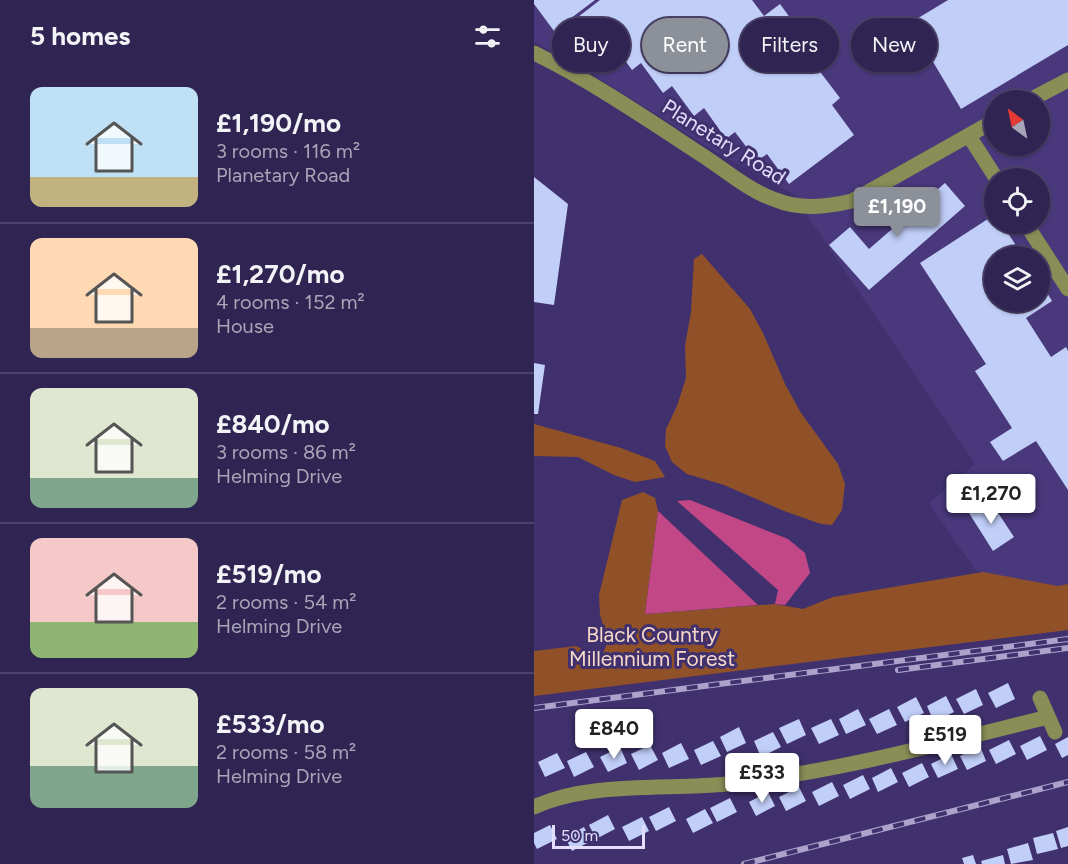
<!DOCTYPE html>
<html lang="en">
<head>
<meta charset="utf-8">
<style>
  :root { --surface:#302552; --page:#382d59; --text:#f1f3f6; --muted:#a8a5b8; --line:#4b4269; --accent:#8c9099 }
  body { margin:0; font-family:Figtree,sans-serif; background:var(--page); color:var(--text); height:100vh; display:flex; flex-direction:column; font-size:22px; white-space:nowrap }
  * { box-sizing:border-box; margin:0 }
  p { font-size:20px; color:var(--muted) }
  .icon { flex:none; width:33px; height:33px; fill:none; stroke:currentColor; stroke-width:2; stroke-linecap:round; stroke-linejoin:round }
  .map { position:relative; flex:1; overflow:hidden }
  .side { display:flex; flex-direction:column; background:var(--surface); width:534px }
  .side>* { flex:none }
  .guide { position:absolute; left:18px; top:18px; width:426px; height:54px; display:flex; gap:12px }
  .needle { width:39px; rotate:327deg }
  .controls { position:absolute; left:450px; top:90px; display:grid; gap:12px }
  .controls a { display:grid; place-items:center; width:66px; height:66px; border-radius:50%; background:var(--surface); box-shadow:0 2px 4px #0004,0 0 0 2px var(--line); font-size:30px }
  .scale { position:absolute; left:18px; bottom:15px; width:93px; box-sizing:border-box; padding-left:6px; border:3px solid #e2defc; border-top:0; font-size:16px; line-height:21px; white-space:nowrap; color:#e2defc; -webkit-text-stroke:4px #40316e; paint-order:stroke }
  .price { position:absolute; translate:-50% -51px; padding:0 14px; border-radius:6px; background:#fff; color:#222; font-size:20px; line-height:39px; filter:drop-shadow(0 2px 3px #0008) }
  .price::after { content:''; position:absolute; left:50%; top:36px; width:18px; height:14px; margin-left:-9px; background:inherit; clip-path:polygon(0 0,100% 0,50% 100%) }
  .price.current { background:var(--accent); color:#fff }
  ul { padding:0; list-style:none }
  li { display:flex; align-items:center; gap:18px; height:150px; padding:0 30px }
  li+li { border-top:2px solid var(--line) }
  li span { display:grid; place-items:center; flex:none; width:168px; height:120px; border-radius:12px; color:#555 }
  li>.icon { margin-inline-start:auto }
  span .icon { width:72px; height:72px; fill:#fffc; stroke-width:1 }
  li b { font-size:26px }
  h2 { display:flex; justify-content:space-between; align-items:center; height:72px; padding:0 30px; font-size:26px }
  .chip { padding:0 21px; border-radius:27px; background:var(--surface); box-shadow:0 2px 4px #0004,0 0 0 2px var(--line); font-size:21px; line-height:54px }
  .chip.current { background:var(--accent); color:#fff }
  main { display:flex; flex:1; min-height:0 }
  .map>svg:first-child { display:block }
  .built { fill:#49387c; fill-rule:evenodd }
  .forest { fill:#915128 }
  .water { fill:#c14786 }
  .building { fill:#c1cef8 }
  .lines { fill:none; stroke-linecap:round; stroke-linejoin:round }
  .minor { stroke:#898d56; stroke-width:15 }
  .rail-casing { stroke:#aba3cc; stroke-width:6 }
  .rail { stroke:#40316e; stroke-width:4; stroke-dasharray:11; stroke-linecap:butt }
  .labels { text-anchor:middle; stroke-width:6; stroke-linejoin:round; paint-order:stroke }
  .street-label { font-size:21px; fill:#e2defc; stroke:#40316e }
  .park-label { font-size:21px; fill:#f5d8c7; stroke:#40316e }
</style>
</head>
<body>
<main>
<section class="side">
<h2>5 homes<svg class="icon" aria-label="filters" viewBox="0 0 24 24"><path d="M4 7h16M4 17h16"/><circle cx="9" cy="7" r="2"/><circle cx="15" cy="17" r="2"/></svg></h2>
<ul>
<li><span style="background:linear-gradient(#bfe0f5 75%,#c2b280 0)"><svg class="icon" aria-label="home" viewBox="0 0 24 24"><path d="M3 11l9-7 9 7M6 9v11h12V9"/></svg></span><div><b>£1,190/mo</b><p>3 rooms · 116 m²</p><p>Planetary Road</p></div></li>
<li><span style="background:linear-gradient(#ffd9b3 75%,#b9a48a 0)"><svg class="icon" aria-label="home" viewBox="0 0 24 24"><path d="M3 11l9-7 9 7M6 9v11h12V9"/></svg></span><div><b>£1,270/mo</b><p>4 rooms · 152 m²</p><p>House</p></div></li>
<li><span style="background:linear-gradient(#dfe7d0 75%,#7fa58c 0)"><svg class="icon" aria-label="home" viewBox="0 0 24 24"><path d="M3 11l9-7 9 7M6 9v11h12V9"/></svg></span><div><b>£840/mo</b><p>3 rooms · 86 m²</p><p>Helming Drive</p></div></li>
<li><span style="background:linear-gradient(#f6c9c9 70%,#8fb573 0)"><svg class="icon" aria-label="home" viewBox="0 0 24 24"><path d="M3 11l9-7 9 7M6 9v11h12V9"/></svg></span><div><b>£519/mo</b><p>2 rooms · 54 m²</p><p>Helming Drive</p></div></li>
<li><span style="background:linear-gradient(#dfe7d0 65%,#7fa58c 0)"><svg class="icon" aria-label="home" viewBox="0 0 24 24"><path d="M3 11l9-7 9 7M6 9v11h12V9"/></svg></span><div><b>£533/mo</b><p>2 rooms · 58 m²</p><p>Helming Drive</p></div></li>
</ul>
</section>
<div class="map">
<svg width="534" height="864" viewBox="0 0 534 864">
  <rect width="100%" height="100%" fill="#40316e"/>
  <!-- built -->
  <path class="built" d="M0,0h534v588l-92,-17 -47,-68 46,-39 -182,-270 -77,-42 -141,-89 -41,-21zM460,100h46v46h-46zM460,178h46v46h-46zM460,256h46v46h-46z"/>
  <!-- forest -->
  <path class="forest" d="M168,254l48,55 13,24 22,51 16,29 37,51 7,20 -3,26 -10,15 -11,-1 -37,-13 -60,-26 -37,-11 -15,-12 -7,-16 1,-17 11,-23 9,-28 -1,-32 6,-34 3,-53z
    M0,424l87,24 34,13 10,16 -30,5 -21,-7 -36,-18 -44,-1z
    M109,492l12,6 3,13 -13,103 130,-10 28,5 30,-12 150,-25 75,14 10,-2v46l-534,66v-45l42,-5 25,12 7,-17 -8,-26 -1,-20 23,-95z"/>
  <!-- water -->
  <path class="water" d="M156,500l98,39 17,14 5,20 -25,32 -10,-1 3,-14 -101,-89z
    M124,511l100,94 -113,9z"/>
  <!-- building -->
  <path class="building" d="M0,0h61l-41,31 -20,-27z
    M66,0h152l12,16 16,-12 44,60 -6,5 22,29 -8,7 22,30 -65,49 -22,-30 -10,7 -22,-29 -9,7 -22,-31 -10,8 -22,-30 -9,7 -22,-30 -9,7 -22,-30 -10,8 -22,-31z
    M414,0h120v45l-107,64 -51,-86z
    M0,177l34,27 -14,101 -20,-3z
    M411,183l20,23 -96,84 -40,-45 21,-18 19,22z
    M460,215v9h8l21,32h-29v46h46v-21l12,20 -26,17 25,39 15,-10 2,4v139l-32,-49 -33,20 -13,-19 22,-14 -37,-57 11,-7 -66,-101z
    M0,363l11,2 -7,49h-4z
    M455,499l25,38 -21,14 -24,-38z
    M474,683l7,16 -19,9 -8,-15z
    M442,689l7,16 -19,9 -8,-15z
    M412,696l8,16 -20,10 -7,-16z
    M382,697l8,16 -19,9 -8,-15z
    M324,709l8,16 -20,9 -7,-15z
    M355,709l8,16 -20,9 -8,-15z
    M265,719l7,16 -19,9 -8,-16z
    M297,719l8,16 -20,9 -8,-16z
    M205,727l7,16 -19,9 -7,-15z
    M239,732l8,15 -20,10 -7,-16z
    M506,736l7,14 -20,10 -7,-14z
    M534,737v18l-6,3 -7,-14z
    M475,740l7,14 -20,10 -7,-14z
    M179,741l8,15 -20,9 -7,-15z
    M147,743l8,16 -20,9 -7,-15z
    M116,745l8,15 -19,10 -8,-16z
    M446,746l6,15 -19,9 -7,-14z
    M86,747l7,16 -19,9 -8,-15z
    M52,752l8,15 -20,10 -7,-16z
    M23,753l8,15 -20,9 -7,-15z
    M417,754l7,15 -20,9 -7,-14z
    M388,763l7,14 -20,10 -7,-14z
    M357,768l7,14 -20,10 -6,-14z
    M329,775l7,14 -20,10 -7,-14z
    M298,782l7,14 -20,10 -7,-14z
    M265,787l7,14 -20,10 -7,-14z
    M234,792l7,14 -19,10 -7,-14z
    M196,798l7,14 -20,10 -7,-14z
    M135,807l7,14 -20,10 -7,-14z
    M171,809l8,14 -20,10 -7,-14z
    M74,815l7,14 -19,10 -7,-14z
    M108,817l7,14 -20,10 -7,-14z
    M16,825l7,14 -20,10 -3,-6v-10z
    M50,827l7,14 -19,10 -7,-14z
    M534,827v19l-7,2 -5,-17z
    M519,833l5,16 -21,5 -4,-16z
    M494,843l5,17 -22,4 -4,-15z
    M439,855l3,9h-12l-2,-6z
    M469,855l2,9h-23l-1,-3z"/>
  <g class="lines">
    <!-- minor -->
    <path class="minor" d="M0,53c59,29 113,66 168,102 23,15 47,36 74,45 25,10 50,7 76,1l142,-80
      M496,100l38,-20
      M435,136l27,42
      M492,224l42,65
      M506,698l15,34
      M0,807c55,-26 134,-17 193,-23 109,-12 215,-41 321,-67"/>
    <!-- rail casing -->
    <g class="rail-casing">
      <path id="rail" d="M364,670l170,-22
        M0,708l534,-69
        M210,864l324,-82"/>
    </g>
    <!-- rail -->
    <use href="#rail" class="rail"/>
  </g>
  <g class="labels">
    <!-- street labels -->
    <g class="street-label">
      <text transform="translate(190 142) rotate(32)" y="7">Planetary Road</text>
    </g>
    <!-- park labels -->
    <g class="park-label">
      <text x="118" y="642">Black Country<tspan x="118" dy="24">Millennium Forest</tspan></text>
    </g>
  </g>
</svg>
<div class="controls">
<a><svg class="needle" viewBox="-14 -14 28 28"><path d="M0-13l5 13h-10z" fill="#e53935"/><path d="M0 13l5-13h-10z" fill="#a8a5b8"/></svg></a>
<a><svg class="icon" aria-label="locate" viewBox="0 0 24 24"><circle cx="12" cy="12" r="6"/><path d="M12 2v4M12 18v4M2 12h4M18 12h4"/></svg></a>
<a><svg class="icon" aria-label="layers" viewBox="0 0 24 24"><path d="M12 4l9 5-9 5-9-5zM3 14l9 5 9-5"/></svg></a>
</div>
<div class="scale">50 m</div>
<b class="price current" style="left:363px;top:238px">£1,190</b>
<b class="price" style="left:457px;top:525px">£1,270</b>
<b class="price" style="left:80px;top:760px">£840</b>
<b class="price" style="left:411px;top:766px">£519</b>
<b class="price" style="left:228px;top:804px">£533</b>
<div class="guide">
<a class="chip">Buy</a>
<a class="chip current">Rent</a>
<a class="chip">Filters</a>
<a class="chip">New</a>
</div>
</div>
</main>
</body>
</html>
